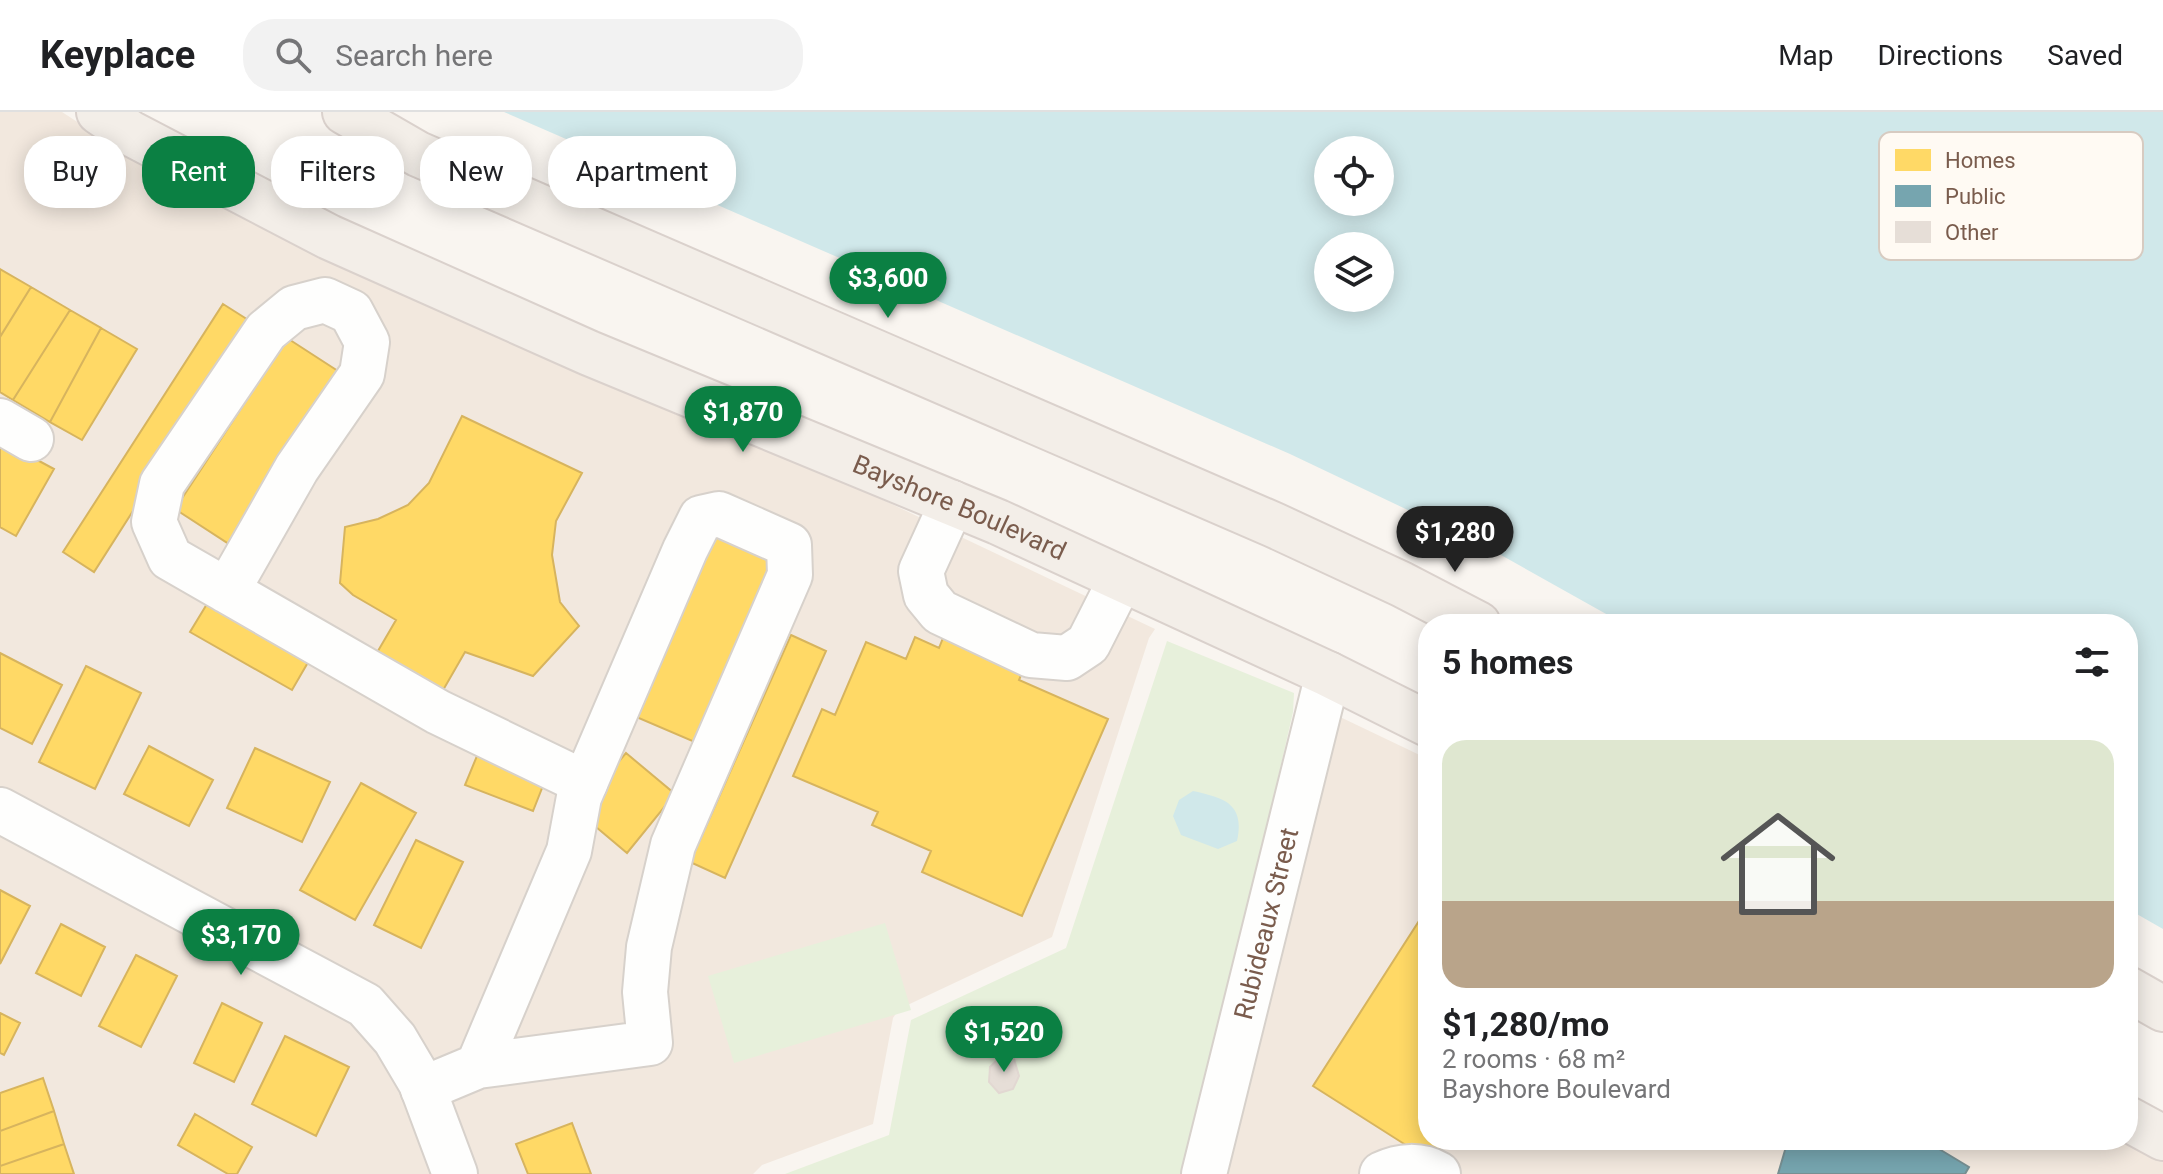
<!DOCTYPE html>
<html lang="en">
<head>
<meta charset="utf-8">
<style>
  :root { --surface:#fff; --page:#f2f2f2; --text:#202124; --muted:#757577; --line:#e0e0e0; --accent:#0b8043 }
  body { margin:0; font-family:Roboto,sans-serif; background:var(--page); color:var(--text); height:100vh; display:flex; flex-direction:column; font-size:30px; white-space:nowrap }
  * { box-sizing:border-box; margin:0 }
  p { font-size:26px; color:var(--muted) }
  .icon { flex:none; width:44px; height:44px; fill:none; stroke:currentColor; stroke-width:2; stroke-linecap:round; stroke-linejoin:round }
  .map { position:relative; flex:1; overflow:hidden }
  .sheet { position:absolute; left:1418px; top:502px; width:720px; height:536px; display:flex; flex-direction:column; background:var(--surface); border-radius:32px; box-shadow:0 4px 20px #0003 }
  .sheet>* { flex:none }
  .hud { position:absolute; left:24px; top:24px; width:760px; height:72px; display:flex; gap:16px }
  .fabs { position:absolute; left:1314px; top:24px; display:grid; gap:16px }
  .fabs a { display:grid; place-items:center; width:80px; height:80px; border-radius:50%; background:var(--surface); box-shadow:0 4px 20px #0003; font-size:40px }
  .price { position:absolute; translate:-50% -68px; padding:0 18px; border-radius:28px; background:var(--accent); color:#fff; font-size:26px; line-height:52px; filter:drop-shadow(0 2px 4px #0008) }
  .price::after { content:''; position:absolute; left:50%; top:48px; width:24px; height:18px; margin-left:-12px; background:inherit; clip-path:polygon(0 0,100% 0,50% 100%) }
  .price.active { background:#222; color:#fff }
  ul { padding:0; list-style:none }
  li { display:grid; align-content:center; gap:16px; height:424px; padding:0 24px }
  li span { display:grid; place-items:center; height:248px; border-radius:24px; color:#555 }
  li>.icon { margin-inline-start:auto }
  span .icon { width:144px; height:144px; fill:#fffc; stroke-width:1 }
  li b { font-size:34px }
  h2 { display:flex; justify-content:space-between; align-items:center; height:96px; padding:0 24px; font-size:34px }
  .pill { padding:0 28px; border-radius:32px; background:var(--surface); box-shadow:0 4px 20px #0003; font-size:28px; line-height:72px }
  .pill.active { background:var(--accent); color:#fff }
  header { display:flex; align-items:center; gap:48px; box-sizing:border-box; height:112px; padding:0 40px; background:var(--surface); border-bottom:2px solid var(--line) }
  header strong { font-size:38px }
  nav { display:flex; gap:44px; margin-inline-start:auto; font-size:28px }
  .search { width:560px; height:72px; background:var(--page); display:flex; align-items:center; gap:20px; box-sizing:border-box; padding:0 28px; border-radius:32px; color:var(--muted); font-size:30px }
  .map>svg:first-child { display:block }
  .residential { fill:#f2e8de }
  .green { fill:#e7f0db }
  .water { fill:#d0e8ea; fill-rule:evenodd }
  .homes { fill:#ffd966; stroke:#d7b45e; stroke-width:2 }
  .public { fill:#76a5af; stroke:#778f92; stroke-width:2 }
  .building { fill:#e6ded7; stroke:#e2d8d2; stroke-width:2 }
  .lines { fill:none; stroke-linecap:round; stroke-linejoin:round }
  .minor-casing { stroke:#d7d1cb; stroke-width:48 }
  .major-casing { stroke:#dad1cc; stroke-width:48 }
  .minor { stroke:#fefefd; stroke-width:44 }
  .major { stroke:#f3eee8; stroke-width:44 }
  .labels { text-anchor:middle; stroke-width:8; stroke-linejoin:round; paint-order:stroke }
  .street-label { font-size:26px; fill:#7a5c4d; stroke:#fffaf3 }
  .key { fill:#fffaf3; stroke:#d7cbc1; stroke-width:2 }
  .key-label { font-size:22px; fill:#7a5c4d }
</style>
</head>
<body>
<header>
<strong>Keyplace</strong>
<div class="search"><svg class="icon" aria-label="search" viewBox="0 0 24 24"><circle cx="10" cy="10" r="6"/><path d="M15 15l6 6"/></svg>Search here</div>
<nav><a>Map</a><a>Directions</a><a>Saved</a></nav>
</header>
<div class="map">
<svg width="2163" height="1062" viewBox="0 0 2163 1062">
  <rect width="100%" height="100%" fill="#f9f5f0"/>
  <!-- residential -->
  <path class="residential" d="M0,0h62l57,37 703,322 333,158 -6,9 -97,299 -153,72 -6,9 -20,106 -111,41 -9,9h-276l-37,-99 -58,-82 -382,-205z
    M1338,604l90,43v381h697l38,22v12h-938z
    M0,721l351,187 26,31 24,40 32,83h-433z"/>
  <!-- green -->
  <path class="green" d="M1167,529l127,52 -1,19 -105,462h-403l104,-39 22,-115 155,-72z
    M885,811l26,87 -177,53 -26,-87z"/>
  <!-- water -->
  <path class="water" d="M504,0h1659v817l-35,-20v-285h-504l-132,-74 -202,-96zM1328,38h52v52h-52zM1328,134h52v52h-52z
    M1193,679c32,7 52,13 44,50l-19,8 -37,-14 -8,-19 6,-16z"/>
  <!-- homes -->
  <path class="homes" d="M0,157l31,18 -31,50z
    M31,175l39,23 -57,90 -13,-8v-55z
    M223,192l30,19 -159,249 -31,-20z
    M70,198l31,18 -51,94 -37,-22z
    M101,216l36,21 -55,91 -32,-18z
    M287,226l54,35 -112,171 -54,-35z
    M462,304l120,57 -26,48 -4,34 8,47 19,24 -46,50 -68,-24 -23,40 -67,-36 21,-36 -43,-25 -13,-12 5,-56 33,-8 30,-14 21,-22z
    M0,328l54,29 -38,67 -16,-9z
    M711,418l63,25 -77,188 -63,-27z
    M213,482l101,58 -22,38 -102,-58z
    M945,521l79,35 -5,12 89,39 -86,197 -100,-44 9,-21 -59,-26 6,-13 -85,-36 29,-67 13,6 31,-73 40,17 9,-22 24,11z
    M791,523l35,16 -101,227 -35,-16z
    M0,541l62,32 -30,59 -32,-16z
    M86,554l55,27 -46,96 -56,-27z
    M149,634l64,34 -24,46 -65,-32z
    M255,636l75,34 -28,60 -75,-34z
    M479,639l67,27 -13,33 -68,-26z
    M626,641l49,41 -48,59 -50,-42z
    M361,671l55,30 -61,107 -55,-30z
    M416,728l47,22 -42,86 -47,-23z
    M0,778l30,16 -30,58z
    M1428,795v233h17l-14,21 -118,-75z
    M61,812l44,23 -24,49 -45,-23z
    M136,843l41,21 -36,71 -42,-21z
    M222,891l40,20 -28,59 -40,-19z
    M0,901l20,10 -16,32 -4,-2z
    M285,924l64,31 -33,69 -64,-32z
    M43,966l11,33 -54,20v-38z
    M54,999l10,33 -64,22v-35z
    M195,1002l57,33 -15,27h-9l-50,-29z
    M572,1011l19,51h-63l-12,-30z
    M64,1032l10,30h-74v-8z"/>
  <!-- public -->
  <path class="public" d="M1788,1028h136l45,27 -4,7h-187z"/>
  <!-- building -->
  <path class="building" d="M1001,944l13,3 5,17 -6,13 -14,4 -10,-11 1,-15z"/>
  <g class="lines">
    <!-- minor casing -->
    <g class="minor-casing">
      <g id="minor">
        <path d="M0,309l31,18"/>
        <path d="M952,391l-31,68 5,24 14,17 91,43 36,3 21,-14 33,-65"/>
        <path d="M227,479l70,-123 65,-94 5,-32 -16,-30 -26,-12 -31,8 -28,23 -104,153 -8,38 16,36 268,154 147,71"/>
        <path d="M0,698l365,195 30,34 26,44 34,91"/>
        <path d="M423,977l55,-23 91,-215 10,-54 106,-247 16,-32 18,-4 70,31 1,30 -117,270 -24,102 -4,45 5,51 -172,23"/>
        <path id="s1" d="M1204,1062l124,-500"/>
        <path d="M1382,1062c18,-9 39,-10 56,0"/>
      </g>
    </g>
    <!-- major casing -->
    <g class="major-casing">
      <g id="major">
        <path id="s2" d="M99,0l31,21 199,104 260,116 409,169 330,152 100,50"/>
        <path d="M345,0l73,42 856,371 127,59 77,40"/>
        <path d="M2128,877l35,20"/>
        <path d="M2128,1007l35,19"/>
      </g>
    </g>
    <!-- minor -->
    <use href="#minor" class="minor"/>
    <!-- major -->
    <use href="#major" class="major"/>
  </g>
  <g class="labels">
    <!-- street labels -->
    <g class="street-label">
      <text dy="9" stroke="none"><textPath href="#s2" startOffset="948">Bayshore Boulevard</textPath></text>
      <text dy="9" stroke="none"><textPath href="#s1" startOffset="258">Rubideaux Street</textPath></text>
    </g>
  </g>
  <!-- legend -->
  <rect x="1879" y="20" width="264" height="128" rx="12" class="key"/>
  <rect x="1895" y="37" width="36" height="22" fill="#ffd966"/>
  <rect x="1895" y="73" width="36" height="22" fill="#76a5af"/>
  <rect x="1895" y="109" width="36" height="22" fill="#e6ded7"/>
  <g class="key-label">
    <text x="1945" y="56">Homes</text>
    <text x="1945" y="92">Public</text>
    <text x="1945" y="128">Other</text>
  </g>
</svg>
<div class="fabs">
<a><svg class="icon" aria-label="locate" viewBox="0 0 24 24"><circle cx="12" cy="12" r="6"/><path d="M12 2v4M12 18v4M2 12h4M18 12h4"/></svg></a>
<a><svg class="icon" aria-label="layers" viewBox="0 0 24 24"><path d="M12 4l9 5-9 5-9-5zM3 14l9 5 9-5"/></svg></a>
</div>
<b class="price" style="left:888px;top:208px">$3,600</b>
<b class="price" style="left:743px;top:342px">$1,870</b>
<b class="price active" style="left:1455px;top:462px">$1,280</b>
<b class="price" style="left:241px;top:865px">$3,170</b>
<b class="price" style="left:1004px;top:962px">$1,520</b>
<div class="hud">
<a class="pill">Buy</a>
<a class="pill active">Rent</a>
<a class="pill">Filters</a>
<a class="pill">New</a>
<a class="pill">Apartment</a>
</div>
<section class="sheet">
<h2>5 homes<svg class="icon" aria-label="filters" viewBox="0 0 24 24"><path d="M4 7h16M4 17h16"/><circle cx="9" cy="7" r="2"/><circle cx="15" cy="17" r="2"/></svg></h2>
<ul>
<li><span style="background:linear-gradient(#dfe7d0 65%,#b9a48a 0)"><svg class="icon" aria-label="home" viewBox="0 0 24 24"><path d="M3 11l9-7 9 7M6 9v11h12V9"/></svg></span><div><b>$1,280/mo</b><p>2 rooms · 68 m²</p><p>Bayshore Boulevard</p></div></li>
</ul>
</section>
</div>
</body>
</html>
